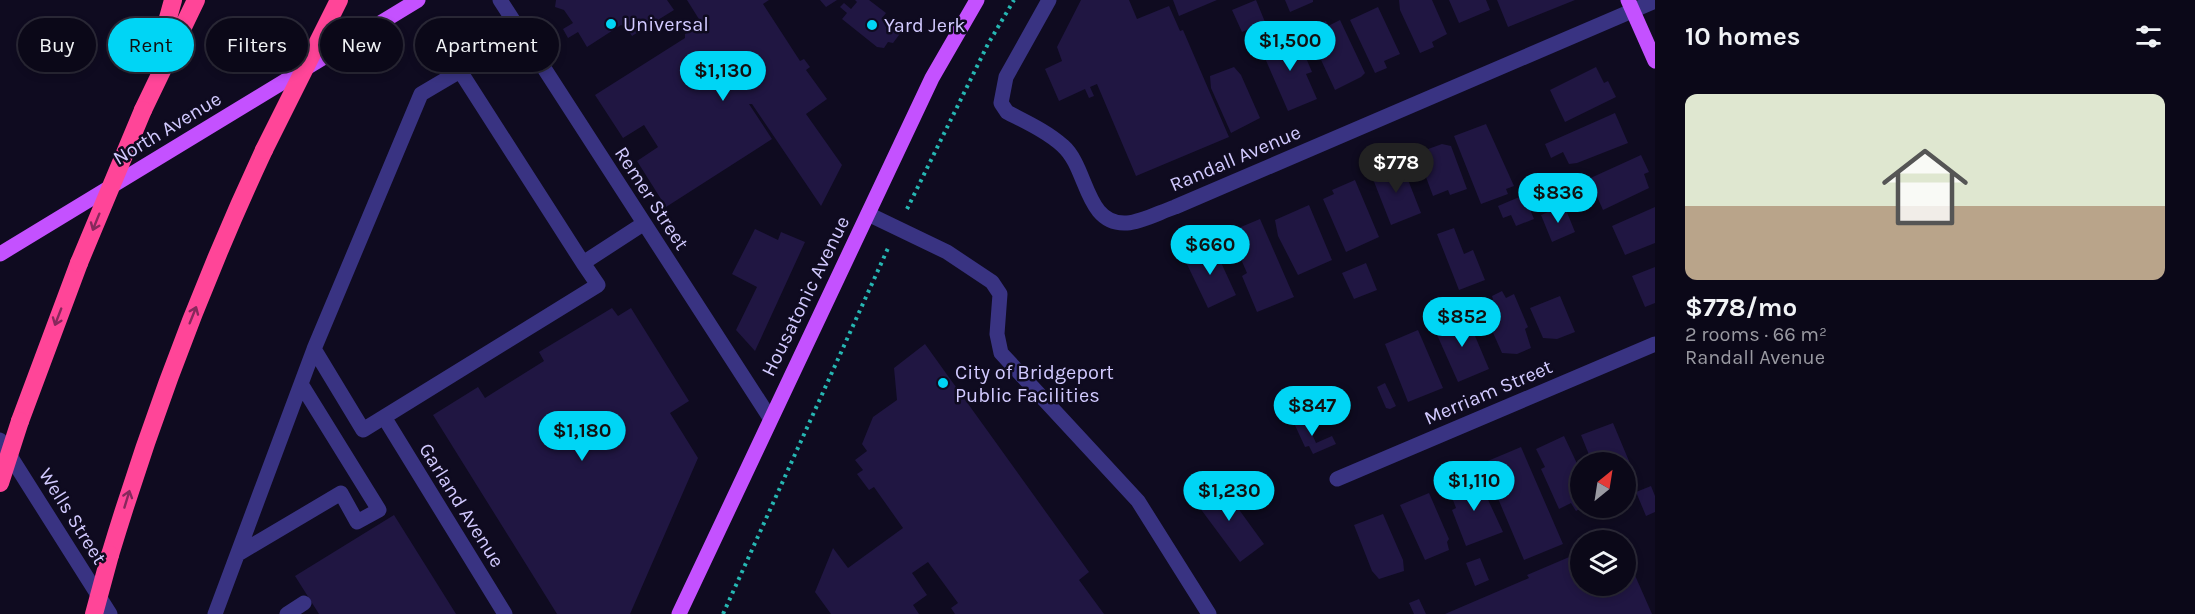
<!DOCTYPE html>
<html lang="en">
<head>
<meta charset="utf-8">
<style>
  :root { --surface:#0b0818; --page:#191625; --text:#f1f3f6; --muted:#9a9aa2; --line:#2b2937; --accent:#00d5f5 }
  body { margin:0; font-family:Karla,sans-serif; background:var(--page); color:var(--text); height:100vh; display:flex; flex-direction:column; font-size:22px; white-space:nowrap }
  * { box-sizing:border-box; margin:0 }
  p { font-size:20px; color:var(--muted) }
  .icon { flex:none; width:33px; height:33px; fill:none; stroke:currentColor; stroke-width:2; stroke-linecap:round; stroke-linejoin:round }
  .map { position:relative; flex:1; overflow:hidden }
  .drawer { display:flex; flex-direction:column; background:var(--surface); width:540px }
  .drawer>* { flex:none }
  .hud { position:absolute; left:18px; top:18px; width:570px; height:54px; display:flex; gap:12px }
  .needle { width:39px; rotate:30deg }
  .controls { position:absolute; left:1570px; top:452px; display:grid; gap:12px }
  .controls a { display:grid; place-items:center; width:66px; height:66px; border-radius:50%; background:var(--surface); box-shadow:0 3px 9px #0003,0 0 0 2px var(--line); font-size:30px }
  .price { position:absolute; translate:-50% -51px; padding:0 14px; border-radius:21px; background:var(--accent); color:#111; font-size:20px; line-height:39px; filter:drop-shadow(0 2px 3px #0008) }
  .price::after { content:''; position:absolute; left:50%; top:36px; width:18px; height:14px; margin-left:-9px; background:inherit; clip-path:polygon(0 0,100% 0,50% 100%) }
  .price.selected { background:#222; color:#fff }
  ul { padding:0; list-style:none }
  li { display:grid; align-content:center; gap:12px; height:318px; padding:0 30px }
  li span { display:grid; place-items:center; height:186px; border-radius:12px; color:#555 }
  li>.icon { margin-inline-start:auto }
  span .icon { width:108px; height:108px; fill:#fffc; stroke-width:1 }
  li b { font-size:26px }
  h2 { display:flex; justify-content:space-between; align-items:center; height:72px; padding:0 30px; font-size:26px }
  .tag { padding:0 21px; border-radius:27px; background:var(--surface); box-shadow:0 3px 9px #0003,0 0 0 2px var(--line); font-size:21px; line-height:54px }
  .tag.selected { background:var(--accent); color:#111 }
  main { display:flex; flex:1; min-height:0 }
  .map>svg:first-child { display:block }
  .building { fill:#201642 }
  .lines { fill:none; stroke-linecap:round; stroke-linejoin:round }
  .path { stroke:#26b7b3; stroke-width:4; stroke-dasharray:3 4.5; stroke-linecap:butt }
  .minor { stroke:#393382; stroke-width:15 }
  .major { stroke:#c451ff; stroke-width:15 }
  .highway { stroke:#ff4598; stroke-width:18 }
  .highway-bridge { stroke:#ff4598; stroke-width:18 }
  .oneway { stroke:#87285c }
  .poi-dot { fill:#00d5f5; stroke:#0f0b20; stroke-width:2 }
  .labels { text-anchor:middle; stroke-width:5; stroke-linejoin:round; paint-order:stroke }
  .poi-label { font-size:20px; fill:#d2caff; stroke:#0f0b20; text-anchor:start }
  .street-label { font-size:20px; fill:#d2caff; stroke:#0f0b20 }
</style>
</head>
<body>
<main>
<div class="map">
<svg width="1655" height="614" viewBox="0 0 1655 614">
  <rect width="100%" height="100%" fill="#0f0b20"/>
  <!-- building -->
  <path class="building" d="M556,0h111l7,10 -42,26 -6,-9 -5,-2 -34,22 -9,-15 -10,6 -5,-9 10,-6 -9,-13 -9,-3z
    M687,0h82l-6,4 37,57 4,-2 6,8 -4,3 21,29 -21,15 36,51 -21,41 -69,-102h-3l23,35 -106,68 -29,-46 21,-14 -14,-22 -21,13 -28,-43 90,-57v-4l17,-10z
    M820,0h17l-11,7z
    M855,0h14l17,13 -3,4 19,14 -9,12 -5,-1 -4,6 -7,-1 -35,-28 5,-6 -7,-6 4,-4 7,6 6,-7z
    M1081,0h48l8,19 32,-13 11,25 3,-1 46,107 -93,39 -39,-92 -7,3 4,9 -5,2 -4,-9 -26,12 -14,-32 17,-8 -5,-14z
    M1173,0h44l-38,16z
    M1256,0l9,22 -23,10 -10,-22z
    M1285,0h28v2l-23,10z
    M1399,0h33l15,34 -15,8 2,5 -14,6 -20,-43z
    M1449,0h37l4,10 -31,13z
    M1497,0h78l-67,27z
    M1378,7l22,47 -16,7 3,7 -12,5 -25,-53z
    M1340,20l25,53 -4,4 -26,13 -26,-56 11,-5 -2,-4 8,-4 2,5z
    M1293,36l5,3 14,33 -6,2 11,25 -29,12 -27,-62z
    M1234,67l7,8 19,43 -29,15 -20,-45 -1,-12z
    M1596,67l8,16 4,-2 8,16 -51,25 -15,-32z
    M1615,113l13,30 -51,20 -8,1 -6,-12 -12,6 -6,-14z
    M1486,124l28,62 -8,3 2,5 -27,10 -27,-68z
    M1442,144l9,2 16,43 -17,6 -2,-5 -15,6 -16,-43z
    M1641,155l8,17 -5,2 5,14 -46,22 -8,-18 -5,2 -6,-13z
    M1401,162l20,51 -30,12 -20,-51z
    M1355,180l24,57 -33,15 -23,-53 11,-5 -2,-4z
    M1524,195l10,24 -18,7 -5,-11 -8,3 -5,-12z
    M1309,205l23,55 -34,15 -20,-39 -3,-16z
    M1564,205l11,27 -23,10 -11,-27z
    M1655,207v36l-30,12 -13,-29z
    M1260,219l34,78 -37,15 -15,-36 5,-3 -18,-41z
    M1454,228l10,26 9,-4 12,30 -26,10 -22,-56z
    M755,229l23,11 3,-8 24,10 -50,109 -19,-21 21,-43 -25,-13z
    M1213,245l23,50 -28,13 -24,-50z
    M1366,263l11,27 -23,9 -12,-26z
    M1655,267v36l-10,4 -13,-31z
    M1502,291l4,7 8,-4 14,33 -3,2 6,19 -14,6 -15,-1 -20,-45 12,-5 -2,-7z
    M1560,296l15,36 -18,7 -14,-1 -13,-30z
    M612,308l6,8 13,-8 58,93 -19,12 28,45 -68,156h-73l-124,-199 45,-28 7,11 59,-37 -5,-9z
    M1463,316l4,1 22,52 -31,13 -24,-54z
    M1418,330l25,58 -35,14 -23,-58z
    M925,344l164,228 -10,8 25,34h-149l-4,-6 7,-5 -30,-41 -16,11 15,22 -14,10 6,9h-88l-16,-22 18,-44 15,20 55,-40 -29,-41 -5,3 -12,-16 6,-4 -8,-10 12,-9 -5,-7 11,-27 24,-17 -3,-32z
    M1385,383l11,23 -6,3 -4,-1 -9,-21z
    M1304,416l12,27 16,-7 4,8 -23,10 -4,-8 -4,1 -12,-26z
    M1613,423l21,50 -8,3v-14h-34l-11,-27z
    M1564,436l17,36v36l-5,3 -5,-8 -12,6 -18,-40 4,-2 -9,-18z
    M1521,447l42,97 -39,16 -41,-97z
    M1477,476l26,56 -37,14 -14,-36 4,-2 -8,-21z
    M1219,482l45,62 -24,18 -46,-62z
    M1651,486l4,10v16l-9,4 -10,-24z
    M1429,493l20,46 -2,3 2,8 -24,10 -25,-55z
    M1383,514l20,46 1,11 -25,8 -7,-8 -18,-46z
    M394,515l62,99h-137l-24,-38z
    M1581,552v33h45v-30l26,59h-207l84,-36 -2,-3z
    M1480,558l9,22 -14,6 -9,-23z
    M1419,599l7,15h-12l-5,-11z"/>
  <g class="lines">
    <!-- path -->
    <path class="path" d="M907,209l81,-165 26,-44
      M723,614l166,-368"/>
    <!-- minor -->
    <path class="minor" d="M500,0l270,418
      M1049,0l-43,77 -5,26 6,9c19,10 41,20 56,34 25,22 22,80 64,77 15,-1 33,-11 48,-16l480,-206
      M868,214l79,38 45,30 8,12 -3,40 4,19 137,148 71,113
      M583,263l-123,-192 -39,23 -107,255 49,81 235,-145 -15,-22 60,-39
      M384,417l121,197
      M0,440l110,174
      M1337,479l318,-135
      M238,554l103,-61 16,29 22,-12 -78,-126
      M215,614l99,-265
      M287,614l17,-11"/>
    <!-- major -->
    <path class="major" d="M1628,0l27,61
      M0,254l418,-254
      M679,614l253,-536 45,-78"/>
    <!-- highway -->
    <path class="highway" d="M155,65l18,-65
      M143,110l53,-110
      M20,421l59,-158
      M110,555c42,-139 93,-274 154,-405"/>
    <!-- highway-bridge -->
    <path class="highway-bridge" d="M264,150l75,-150
      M79,263l64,-153
      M0,483l20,-62
      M94,614l16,-59"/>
  </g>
  <!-- one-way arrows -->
  <defs><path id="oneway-shaft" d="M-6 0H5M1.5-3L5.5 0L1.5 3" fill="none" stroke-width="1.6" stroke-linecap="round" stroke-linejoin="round" transform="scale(1.5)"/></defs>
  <g class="oneway">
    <use href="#oneway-shaft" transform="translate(96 222) rotate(112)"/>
    <use href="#oneway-shaft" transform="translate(193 315) rotate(-68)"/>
    <use href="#oneway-shaft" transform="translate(58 317) rotate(111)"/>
    <use href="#oneway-shaft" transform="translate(127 499) rotate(-73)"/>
  </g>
  <!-- markers -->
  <g class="poi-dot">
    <circle cx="611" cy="24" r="6"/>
    <circle cx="872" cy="25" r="6"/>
    <circle cx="943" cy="383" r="6"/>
  </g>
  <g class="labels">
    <!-- poi labels -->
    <g class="poi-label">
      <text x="623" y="31">Universal</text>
      <text x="884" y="32">Yard Jerk</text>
      <text x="955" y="379">City of Bridgeport<tspan x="955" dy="23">Public Facilities</tspan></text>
    </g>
    <!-- street labels -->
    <g class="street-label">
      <text transform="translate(167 128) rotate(-31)" y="7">North Avenue</text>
      <text transform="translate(1235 158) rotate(-23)" y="7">Randall Avenue</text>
      <text transform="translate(652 198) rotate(57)" y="7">Remer Street</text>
      <text transform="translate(805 296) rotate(-64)" y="7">Housatonic Avenue</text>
      <text transform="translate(1488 392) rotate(-23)" y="7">Merriam Street</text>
      <text transform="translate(462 505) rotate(58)" y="7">Garland Avenue</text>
      <text transform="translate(73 516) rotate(58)" y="7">Wells Street</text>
    </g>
  </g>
</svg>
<div class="controls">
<a><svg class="needle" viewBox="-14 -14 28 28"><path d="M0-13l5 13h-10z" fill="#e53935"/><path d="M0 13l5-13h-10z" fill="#9a9aa2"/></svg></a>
<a><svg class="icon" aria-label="layers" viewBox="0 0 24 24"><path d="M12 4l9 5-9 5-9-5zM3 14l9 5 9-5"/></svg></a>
</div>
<b class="price" style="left:1290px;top:72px">$1,500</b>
<b class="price" style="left:723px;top:102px">$1,130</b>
<b class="price selected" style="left:1396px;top:194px">$778</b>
<b class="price" style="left:1558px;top:224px">$836</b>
<b class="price" style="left:1210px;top:276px">$660</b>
<b class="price" style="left:1462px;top:348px">$852</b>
<b class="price" style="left:1312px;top:437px">$847</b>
<b class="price" style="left:582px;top:462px">$1,180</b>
<b class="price" style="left:1474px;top:512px">$1,110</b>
<b class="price" style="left:1229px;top:522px">$1,230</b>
<div class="hud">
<a class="tag">Buy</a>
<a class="tag selected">Rent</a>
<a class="tag">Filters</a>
<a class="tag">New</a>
<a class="tag">Apartment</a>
</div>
</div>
<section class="drawer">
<h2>10 homes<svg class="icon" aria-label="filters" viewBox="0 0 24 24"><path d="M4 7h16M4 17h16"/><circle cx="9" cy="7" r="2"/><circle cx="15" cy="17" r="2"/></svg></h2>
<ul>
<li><span style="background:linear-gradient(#dfe7d0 60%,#b9a48a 0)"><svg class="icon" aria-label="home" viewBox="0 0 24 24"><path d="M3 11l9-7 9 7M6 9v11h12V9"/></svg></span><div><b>$778/mo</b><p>2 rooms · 66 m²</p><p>Randall Avenue</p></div></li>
</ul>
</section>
</main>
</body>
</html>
